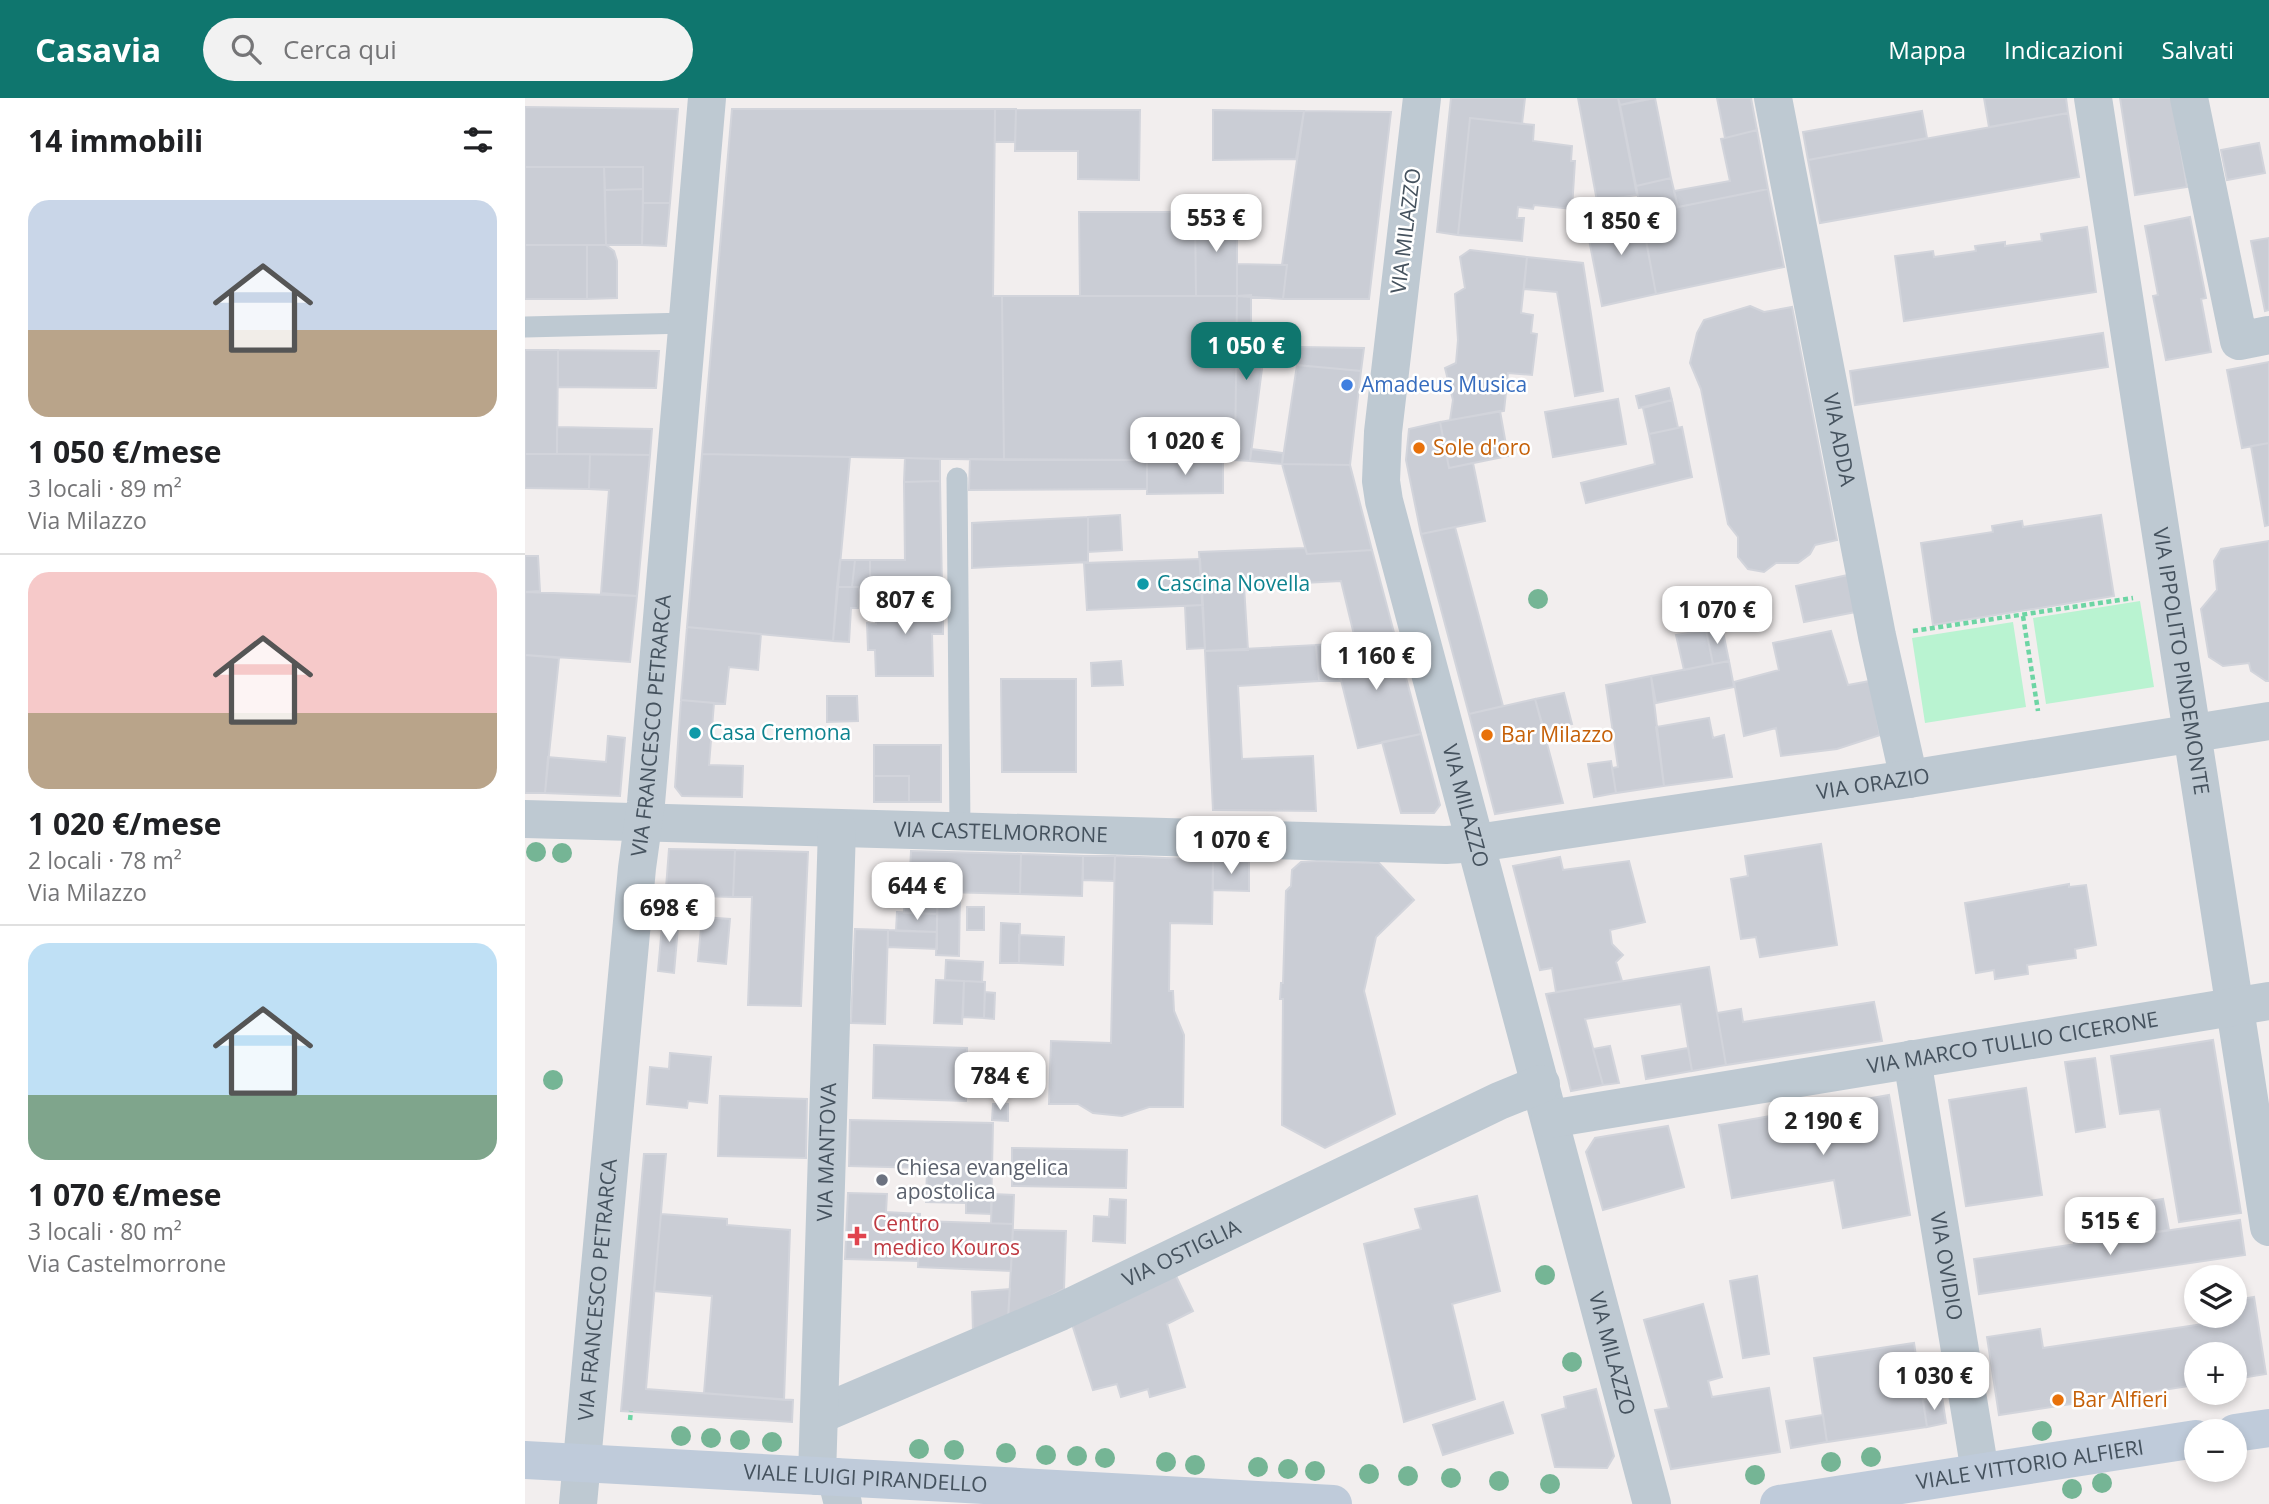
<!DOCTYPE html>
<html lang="it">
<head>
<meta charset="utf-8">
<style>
  :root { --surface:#fff; --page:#f2f2f2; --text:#202124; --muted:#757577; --line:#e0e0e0; --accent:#0f766e }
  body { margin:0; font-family:"Open Sans",sans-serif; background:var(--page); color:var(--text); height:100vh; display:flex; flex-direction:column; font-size:26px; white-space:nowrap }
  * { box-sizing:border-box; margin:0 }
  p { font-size:23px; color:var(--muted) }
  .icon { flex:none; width:38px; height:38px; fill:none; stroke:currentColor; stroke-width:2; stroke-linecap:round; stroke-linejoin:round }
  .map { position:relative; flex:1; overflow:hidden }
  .side { display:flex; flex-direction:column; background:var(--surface); width:525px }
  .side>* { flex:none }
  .fabs { position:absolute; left:1659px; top:1167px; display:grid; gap:14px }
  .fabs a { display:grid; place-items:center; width:63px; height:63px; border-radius:50%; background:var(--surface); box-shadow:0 4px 10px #0003; font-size:35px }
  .price { position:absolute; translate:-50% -60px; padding:0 16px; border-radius:14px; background:#fff; color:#222; font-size:23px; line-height:46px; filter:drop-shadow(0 2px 4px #0008) }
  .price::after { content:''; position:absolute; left:50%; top:42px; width:21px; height:16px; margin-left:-10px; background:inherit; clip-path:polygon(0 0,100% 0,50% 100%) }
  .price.active { background:var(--accent); color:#fff }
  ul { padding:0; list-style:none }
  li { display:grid; align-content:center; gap:14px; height:371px; padding:0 28px }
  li+li { border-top:2px solid var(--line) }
  li span { display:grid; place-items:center; height:217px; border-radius:21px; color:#555 }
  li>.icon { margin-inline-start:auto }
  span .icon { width:126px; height:126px; fill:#fffc; stroke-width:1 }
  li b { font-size:30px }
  h2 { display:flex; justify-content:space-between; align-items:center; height:84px; padding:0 28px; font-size:30px }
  header { display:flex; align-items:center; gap:42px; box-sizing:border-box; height:98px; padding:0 35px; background:var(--accent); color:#fff }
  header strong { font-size:33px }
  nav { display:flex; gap:38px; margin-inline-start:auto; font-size:24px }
  .search { width:490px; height:63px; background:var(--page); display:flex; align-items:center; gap:18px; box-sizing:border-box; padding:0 24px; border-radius:38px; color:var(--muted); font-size:26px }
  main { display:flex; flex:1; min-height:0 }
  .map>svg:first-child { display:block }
  .green { fill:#b9f3d1 }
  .building { fill:#cacdd5; stroke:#d2d4db; stroke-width:2 }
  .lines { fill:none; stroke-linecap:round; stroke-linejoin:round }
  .path { stroke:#6dd5a4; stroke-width:4.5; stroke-dasharray:5 3.5; stroke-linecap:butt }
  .lane { stroke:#bec9d2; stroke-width:21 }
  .street { stroke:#bec9d2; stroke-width:38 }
  .secondary { stroke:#bfcbda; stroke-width:38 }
  .tree { fill:#75b595 }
  .shop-dot { fill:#3f7fe0; stroke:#fff; stroke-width:2.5 }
  .food-dot { fill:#e8710a; stroke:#fff; stroke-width:2.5 }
  .culture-dot { fill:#0f9aa8; stroke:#fff; stroke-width:2.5 }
  .worship-dot { fill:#6b7280; stroke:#fff; stroke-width:2.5 }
  .health-dot { fill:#e0444e; stroke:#fff; stroke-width:2.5 }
  .labels { text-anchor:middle; stroke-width:5; stroke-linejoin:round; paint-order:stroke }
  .street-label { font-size:21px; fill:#45525e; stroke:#fff }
  .shop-label { font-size:21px; fill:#366cbe; stroke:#fff; text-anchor:start }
  .food-label { font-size:21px; fill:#c56008; stroke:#fff; text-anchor:start }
  .culture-label { font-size:21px; fill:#0d838f; stroke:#fff; text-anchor:start }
  .worship-label { font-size:21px; fill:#5b616d; stroke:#fff; text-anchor:start }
  .health-label { font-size:21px; fill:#be3a42; stroke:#fff; text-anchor:start }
</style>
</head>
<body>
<header>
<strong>Casavia</strong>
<div class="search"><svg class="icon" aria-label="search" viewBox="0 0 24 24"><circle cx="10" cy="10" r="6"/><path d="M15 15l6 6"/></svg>Cerca qui</div>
<nav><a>Mappa</a><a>Indicazioni</a><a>Salvati</a></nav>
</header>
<main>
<section class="side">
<h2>14 immobili<svg class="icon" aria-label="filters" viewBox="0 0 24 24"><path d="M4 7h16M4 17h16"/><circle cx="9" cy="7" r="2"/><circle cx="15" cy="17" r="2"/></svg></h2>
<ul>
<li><span style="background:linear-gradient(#c9d6e8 60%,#b9a48a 0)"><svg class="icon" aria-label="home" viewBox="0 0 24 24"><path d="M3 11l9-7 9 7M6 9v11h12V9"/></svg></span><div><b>1 050 €/mese</b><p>3 locali · 89 m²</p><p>Via Milazzo</p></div></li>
<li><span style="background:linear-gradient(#f6c9c9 65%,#b9a48a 0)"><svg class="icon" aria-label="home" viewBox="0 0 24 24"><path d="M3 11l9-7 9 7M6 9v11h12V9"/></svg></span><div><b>1 020 €/mese</b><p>2 locali · 78 m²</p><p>Via Milazzo</p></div></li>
<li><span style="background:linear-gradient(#bfe0f5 70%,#7fa58c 0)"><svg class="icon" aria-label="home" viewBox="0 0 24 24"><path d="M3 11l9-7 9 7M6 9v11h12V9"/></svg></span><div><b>1 070 €/mese</b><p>3 locali · 80 m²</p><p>Via Castelmorrone</p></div></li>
</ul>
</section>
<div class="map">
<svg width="1744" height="1406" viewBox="0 0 1744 1406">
  <rect width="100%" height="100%" fill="#f2eeee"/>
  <!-- green -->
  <path class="green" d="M1615,503l14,86 -108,17 -13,-86z
    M1488,524l13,85 -101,16 -13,-85z"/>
  <!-- building -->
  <path class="building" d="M926,0h74l-3,26 -52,-6 -12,117 -21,-3z
    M1053,0h40l19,97 -40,6z
    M1093,0h32l-30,7z
    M1130,0l16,80 -35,8 -16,-81z
    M1192,0h34l6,32 -32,8z
    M1459,0h82l2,15 -79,14z
    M1595,0h52l15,89 -52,8z
    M0,9l153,2 -8,94h-27v-36h-118z
    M207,11h263l-2,187h9l2,164 -302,-6z
    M470,11h21l-1,33h-20z
    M491,11l124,1 -1,70 -61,-1v-28h-63z
    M688,12l91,1 -8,48 -83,1z
    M779,13l87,1 -22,187h-86l4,-34h-5z
    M1397,13l5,27 -119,22 -5,-28z
    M1543,15l11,64 -259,46 -12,-63z
    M945,20l64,7 -1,16 39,5 -1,15h4l-3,48 -38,-4 -1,4 -15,-2 -1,11h7l-2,23 -64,-6z
    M1232,32l11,59 -90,18 -4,-16 56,-10 -9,-42z
    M1734,45l6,30 -38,7 -6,-30z
    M0,69h79l2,78h-81z
    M79,69h39v22l-38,1z
    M1146,80l7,29 90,-18 16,78 -128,27 -20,-108z
    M118,91l-1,56h-36l-1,-55z
    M118,105h27l-4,43 -24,-1z
    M1115,111l16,85 -54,12 -17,-87z
    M554,114h116l1,84h-116z
    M670,114h42v84h-41z
    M1665,119l16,81 -5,1 10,53 -45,8 -13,-64 5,-1 -13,-69z
    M1562,129l9,65 -192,29 -9,-65 38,-5 1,6 42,-6 -1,-5 30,-4v4l37,-5 -1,-7z
    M1744,140v72l-4,1 -14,-70z
    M0,147h62v54h-62z
    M62,147h19l8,6 3,10v37l-30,1z
    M945,152l57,7 -6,56 12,2 -2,18 6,1 -5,41 -24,-2 -4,38 -54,9 3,-20 -8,-32 11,-5 2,-23 -3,-46 10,-6 -5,-31z
    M1002,159l56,6 20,128 -28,5 -18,-104 -33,-3z
    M712,166l50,1 -4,34 -46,-3z
    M726,197v64l12,2 -13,100 -15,-1 2,-164z
    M477,198h235l-2,164h-231z
    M1225,208l14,6 28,-5 45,233 -22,5 -5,9 -12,9h-22l-12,9 -16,-3 -10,-12v-20l-10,-13 -27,-135 -11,-26 7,-30 7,-13z
    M1578,235l5,34 -253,38 -5,-34z
    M775,249l64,1 -3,23 -64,-6z
    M0,252h33l-1,104h-32z
    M33,252l101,1 -3,37 -98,-1z
    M1744,264v81l-27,5 -15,-78z
    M772,267l64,6 -11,94 -68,-1z
    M1144,290l3,12 -33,8 -3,-12z
    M1093,301l8,45 -73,13 -8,-45z
    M1147,302l6,28 -29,6 -6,-26z
    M975,313l8,45 -59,12 -9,-46z
    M915,324l9,46 24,-5 12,58 -64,13 -15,-74 3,-31z
    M32,329l95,2 -2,26 -93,-1z
    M1157,329l10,50 -106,26 -5,-20 74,-19 -6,-30z
    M1744,345v82l-4,1 -14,-80z
    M726,351l32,4 -1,11 -32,-3z
    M0,356h65l-1,35 -64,-1z
    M65,356l60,1 -13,141 -36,-3 8,-103 -20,-1z
    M177,356l148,3 -17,184 -146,-14z
    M380,360l35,1v22l-36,1z
    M445,361l177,1v29l-178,1z
    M622,362h76v33l-76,1z
    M757,366l68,1 22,85 -65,4z
    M415,383l2,106h-72v-27h35l-1,-78z
    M595,417l2,35 -34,2v-35z
    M1576,417l13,81 -181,29 -12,-82 72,-11 -1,-6 30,-5 1,6z
    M563,419v45l-116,6v-45z
    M930,429l48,179 -34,8 -48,-180z
    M1744,443v140h-3l-15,-10 -2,-8 -26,3 -14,-9 -8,-48 16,-19 -3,-29 7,-12z
    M780,450l2,6 65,-4 24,90 -40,3 -15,-62 -97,5 4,64 -43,1 -6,-99z
    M0,458h13l2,35 -15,1z
    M675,461l3,46 -116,5 -3,-47z
    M315,462h15l-3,27h-15z
    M330,462h15v27h-18z
    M1323,477l8,37 -52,10 -8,-36z
    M312,489h22l-1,21h-7l-2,34 -16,-1z
    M0,494l112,4 -7,66 -105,-7z
    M418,500v36h-11l1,42h-57l-1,-26h-7l-1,-27 9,1 -1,-25z
    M678,507l2,43 -18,1 -2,-43z
    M162,529l74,7 -3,36 -29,-3 -4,37 -44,-4z
    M1197,529l7,34 -16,3 -7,-34z
    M1181,532l7,34 -29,6 -8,-35z
    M1306,533l17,54 22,-4 10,54 -43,14 -56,7 -5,-28 -32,8 -10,-54 45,-12 -6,-27z
    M871,542l25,94 -63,14 -26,-104z
    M807,546l8,37h-21l-3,-36z
    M791,547l3,36 -81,5 4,73 71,-3 3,55 -103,-1 -8,-159z
    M0,557l34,3 -14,135h-20z
    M596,563l2,24 -31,1 -1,-23z
    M1204,563l5,26 -78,16 -5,-27z
    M1126,578l13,110 -48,7 -4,-25 6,-1 -12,-82z
    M476,581h75v93h-74z
    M1039,595l8,31 -28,6 -9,-31z
    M302,598h30l1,25 -31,1z
    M1010,601l28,104 -68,11 -26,-100z
    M156,602l33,3 -5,62 34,1 -1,31 -60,-1 -7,-9z
    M1184,620l4,20 11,-3 8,42 -68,9 -8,-59z
    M896,636l19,71 -6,8h-33l-19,-71z
    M83,638l17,2 -5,58 -75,-3 3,-36 58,5z
    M349,647h67v57h-32v-26h-35z
    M1086,663l5,32 -22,4 -6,-33z
    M349,678h35v26h-35z
    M1296,746l16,101 -77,12 -4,-20 -15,2 -10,-60 17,-3 -3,-20z
    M144,751l66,1 -2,47 -34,-1v6l-34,-1z
    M210,752l73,2 -7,154 -53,-1 4,-108h-19z
    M386,753l110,3 -1,40 -111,-3z
    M496,756l62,2 -1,40 -62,-2z
    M558,758h32l-1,25 -31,-1z
    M590,758l98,4 -1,64 -42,-1 -1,68h4l1,20 10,24 -1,72h-34l-27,9 -29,-3 -15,-9h-29l2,-63 60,2z
    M1035,759l3,13 66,-9 16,61 -35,8 2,14 11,11 -7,7 6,19 -66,11 -4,-24 -12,2 -27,-104z
    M688,762l36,1v30l-36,-1z
    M792,763l62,2 35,37 -38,37 -12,54 31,123 -70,34 -43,-23 1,-126h-3l1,-16h2l3,-92 5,-5 1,-16 9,-8z
    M1544,786v3l17,-2 10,60 -21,4 1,9 -49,7 1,9 -33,5 -1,-9 -18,3 -11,-70z
    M380,793l33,1 -1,22 -33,-1z
    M413,794h22l-1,64 -23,-1z
    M442,809h17v23h-17z
    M372,814l40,2v18l-41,-1z
    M138,817l16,1 -5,57 -16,-2z
    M177,819l28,2 -4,45 -28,-3z
    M476,825l19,1 -1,39h-19z
    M330,831l33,1 -3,94 -34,-1z
    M363,832l49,2v17l-49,-2z
    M494,837l45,2 -1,28 -44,-2z
    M421,862l37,2 -1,20 -37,-2z
    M1184,869l17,98 -34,6 -11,-67 -96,15 18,66 -32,6 -25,-97z
    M411,882l28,1 -2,43 -28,-1z
    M439,883l21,1 -1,36 -21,-1z
    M460,894l10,1 -1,26 -10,-1z
    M1349,904l8,39 -156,24 -9,-52 24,-4 2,13z
    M1688,942l28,173 -62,9 -19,-113 -40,5 -9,-58z
    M349,947l93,3 -1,53 -93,-3z
    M1085,948l9,37 -16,2 -10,-36z
    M1163,950l4,23 -46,8 -4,-23z
    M145,955l41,4 -4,46 -19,-2 -1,7 -40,-4 3,-37 19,2z
    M481,955h10l-1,43h-10z
    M1570,960l10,69 -29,5 -11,-70z
    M1501,990l16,107 -76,11 -17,-106z
    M1364,997l21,120 -67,13 -9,-48 -102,18 -13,-73z
    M195,998l87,3 -1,59 -88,-2z
    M468,1006h15v17l-16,-1z
    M325,1022l143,3 -2,91 -25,-1v-10l-40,-1 1,-34 -78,-2z
    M1143,1028l16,61 -81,23 -17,-58 9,-14z
    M487,1050l115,2 -1,38 -114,-2z
    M119,1056h22l-20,235 147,11 -1,22 -171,-11z
    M323,1095l39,1 -1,18 34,2 -2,47 -73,-2z
    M467,1096l22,1 -1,29h-22z
    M952,1098l23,95 -48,13 23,95 -71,23 -40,-178 57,-15 -6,-20z
    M585,1101l16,1 -1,43 -32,-2 1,-25 15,1z
    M1638,1101l6,31 -95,14 -4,-31z
    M136,1116l66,5v6l63,5 -6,170 -80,-7 8,-97 -58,-5z
    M1715,1122l5,35 -266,39 -5,-35z
    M395,1123l93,3 -2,47 -93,-4z
    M488,1132l53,1 -2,58 -56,30z
    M650,1176l18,37 -26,13 18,63 -35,10 -2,-8 -27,8 -4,-13 -24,6 -21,-66z
    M1232,1178l12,78 -26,4 -13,-77z
    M485,1191l-2,30 -35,14 -1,-41z
    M1729,1199l12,77 -31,5v-25h-39v31l-197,30 -12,-78 53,-8 3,19 160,-24 -1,-8h33v-16z
    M1178,1206l19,73 -14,4 4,16 57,-9 11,64 -109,17 -16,-59 14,-2 -25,-88z
    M1389,1245l13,84 -100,15 -13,-84z
    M1071,1291l18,67 -7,12 -52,-1 -13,-52 24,-7 -2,-11z
    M1417,1299l4,26 -19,4 -4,-27z
    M978,1304l10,31 -70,22 -10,-30z
    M1298,1317l4,27 -36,6 -5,-27z"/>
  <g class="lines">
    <!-- path -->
    <path class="path" d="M1498,518l15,95
      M1388,533l220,-33
      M105,1322l1,-9"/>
    <!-- lane -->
    <path class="lane" d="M0,229l163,-4
      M432,380l3,352"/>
    <!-- street -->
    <g class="street">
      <path id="s1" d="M897,0l-39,334 -2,49 3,20 268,1003"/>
      <path id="s2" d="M1248,0l104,538 32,143"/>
      <path id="s3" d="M1568,0l176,1129"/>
      <path d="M1664,0l50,243 30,-6"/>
      <path id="s4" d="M0,721l921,26 31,-2 432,-64 360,-58"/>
      <path id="s5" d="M1387,961l68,413"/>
      <path id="s6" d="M1025,1021l719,-118"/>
      <path id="s7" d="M294,1317l241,-103 439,-211 42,-17"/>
      <path id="s8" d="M292,1378l20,-648"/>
      <path d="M311,1379l7,27"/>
      <path id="s9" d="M53,1406l59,-636 9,-65 61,-705"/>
    </g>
    <!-- secondary -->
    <g class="secondary">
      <path d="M1710,1335l34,-5"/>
      <path id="s10" d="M0,1362l808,44"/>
      <path id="s11" d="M1254,1406l417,-65"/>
    </g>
  </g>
  <!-- trees -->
  <g class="tree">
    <circle cx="1013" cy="501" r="10"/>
    <circle cx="11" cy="754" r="10"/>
    <circle cx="37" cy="755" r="10"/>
    <circle cx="28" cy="982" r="10"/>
    <circle cx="1020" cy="1177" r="10"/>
    <circle cx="1047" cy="1264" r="10"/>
    <circle cx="1517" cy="1333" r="10"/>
    <circle cx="156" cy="1338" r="10"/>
    <circle cx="186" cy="1340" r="10"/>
    <circle cx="215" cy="1342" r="10"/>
    <circle cx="247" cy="1344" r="10"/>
    <circle cx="394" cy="1351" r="10"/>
    <circle cx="429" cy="1352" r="10"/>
    <circle cx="481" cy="1355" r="10"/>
    <circle cx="521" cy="1357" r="10"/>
    <circle cx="552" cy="1358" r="10"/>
    <circle cx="1346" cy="1359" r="10"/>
    <circle cx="580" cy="1360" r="10"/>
    <circle cx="641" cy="1364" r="10"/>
    <circle cx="1306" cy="1364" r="10"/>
    <circle cx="670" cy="1367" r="10"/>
    <circle cx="733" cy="1369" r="10"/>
    <circle cx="763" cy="1371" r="10"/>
    <circle cx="790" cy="1373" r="10"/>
    <circle cx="844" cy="1376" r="10"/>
    <circle cx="1230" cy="1377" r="10"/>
    <circle cx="883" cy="1378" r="10"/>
    <circle cx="926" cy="1380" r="10"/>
    <circle cx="974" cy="1383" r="10"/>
    <circle cx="1577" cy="1385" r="10"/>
    <circle cx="1025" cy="1386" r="10"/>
    <circle cx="1547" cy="1391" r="10"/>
  </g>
  <!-- markers -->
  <circle class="shop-dot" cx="822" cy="287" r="7"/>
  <g class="food-dot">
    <circle cx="894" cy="350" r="7"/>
    <circle cx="962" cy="637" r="7"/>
    <circle cx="1533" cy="1302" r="7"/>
  </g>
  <g class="culture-dot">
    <circle cx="618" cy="486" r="7"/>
    <circle cx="170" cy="635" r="7"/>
  </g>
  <circle class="worship-dot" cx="357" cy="1082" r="7"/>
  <path class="health-dot" d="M328.5 1127.5h7v7h7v7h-7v7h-7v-7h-7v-7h7z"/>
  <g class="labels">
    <!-- street labels -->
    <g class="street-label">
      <text transform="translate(881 133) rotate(-83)" y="7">VIA MILAZZO</text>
      <text dy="7" stroke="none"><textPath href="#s2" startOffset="348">VIA ADDA</textPath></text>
      <text dy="7" stroke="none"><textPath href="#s3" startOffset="570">VIA IPPOLITO PINDEMONTE</textPath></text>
      <text dy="7" stroke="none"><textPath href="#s9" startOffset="782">VIA FRANCESCO PETRARCA</textPath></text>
      <text dy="7" stroke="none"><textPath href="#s4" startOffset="1353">VIA ORAZIO</textPath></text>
      <text dy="7" stroke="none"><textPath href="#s1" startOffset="721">VIA MILAZZO</textPath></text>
      <text dy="7" stroke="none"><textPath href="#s4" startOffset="476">VIA CASTELMORRONE</textPath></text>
      <text dy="7" stroke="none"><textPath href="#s6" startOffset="469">VIA MARCO TULLIO CICERONE</textPath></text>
      <text dy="7" stroke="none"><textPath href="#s8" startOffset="324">VIA MANTOVA</textPath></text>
      <text dy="7" stroke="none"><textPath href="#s7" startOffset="397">VIA OSTIGLIA</textPath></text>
      <text dy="7" stroke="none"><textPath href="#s5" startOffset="210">VIA OVIDIO</textPath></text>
      <text dy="7" stroke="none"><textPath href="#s9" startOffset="215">VIA FRANCESCO PETRARCA</textPath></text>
      <text dy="7" stroke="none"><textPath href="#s1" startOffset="1288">VIA MILAZZO</textPath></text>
      <text dy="7" stroke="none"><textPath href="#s11" startOffset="254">VIALE VITTORIO ALFIERI</textPath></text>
      <text dy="7" stroke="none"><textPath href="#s10" startOffset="341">VIALE LUIGI PIRANDELLO</textPath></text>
    </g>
    <!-- shop labels -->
    <g class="shop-label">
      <text x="836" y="294">Amadeus Musica</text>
    </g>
    <!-- food labels -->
    <g class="food-label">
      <text x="908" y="357">Sole d'oro</text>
      <text x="976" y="644">Bar Milazzo</text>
      <text x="1547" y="1309">Bar Alfieri</text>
    </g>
    <!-- culture labels -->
    <g class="culture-label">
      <text x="632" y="493">Cascina Novella</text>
      <text x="184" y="642">Casa Cremona</text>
    </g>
    <!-- worship labels -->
    <g class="worship-label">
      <text x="371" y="1077">Chiesa evangelica<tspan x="371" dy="24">apostolica</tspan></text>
    </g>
    <!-- health labels -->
    <g class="health-label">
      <text x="348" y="1133">Centro<tspan x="348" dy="24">medico Kouros</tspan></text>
    </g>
  </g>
</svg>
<div class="fabs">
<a><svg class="icon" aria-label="layers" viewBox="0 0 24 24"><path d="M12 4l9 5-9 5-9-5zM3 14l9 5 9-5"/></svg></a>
<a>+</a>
<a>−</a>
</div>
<b class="price" style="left:691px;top:156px">553 €</b>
<b class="price" style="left:1096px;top:159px">1 850 €</b>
<b class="price active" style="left:721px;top:284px">1 050 €</b>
<b class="price" style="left:660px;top:379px">1 020 €</b>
<b class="price" style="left:380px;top:538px">807 €</b>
<b class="price" style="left:1192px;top:548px">1 070 €</b>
<b class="price" style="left:851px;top:594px">1 160 €</b>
<b class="price" style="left:706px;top:778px">1 070 €</b>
<b class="price" style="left:392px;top:824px">644 €</b>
<b class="price" style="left:144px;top:846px">698 €</b>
<b class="price" style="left:475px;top:1014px">784 €</b>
<b class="price" style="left:1298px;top:1059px">2 190 €</b>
<b class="price" style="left:1585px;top:1159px">515 €</b>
<b class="price" style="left:1409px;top:1314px">1 030 €</b>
</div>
</main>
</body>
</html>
